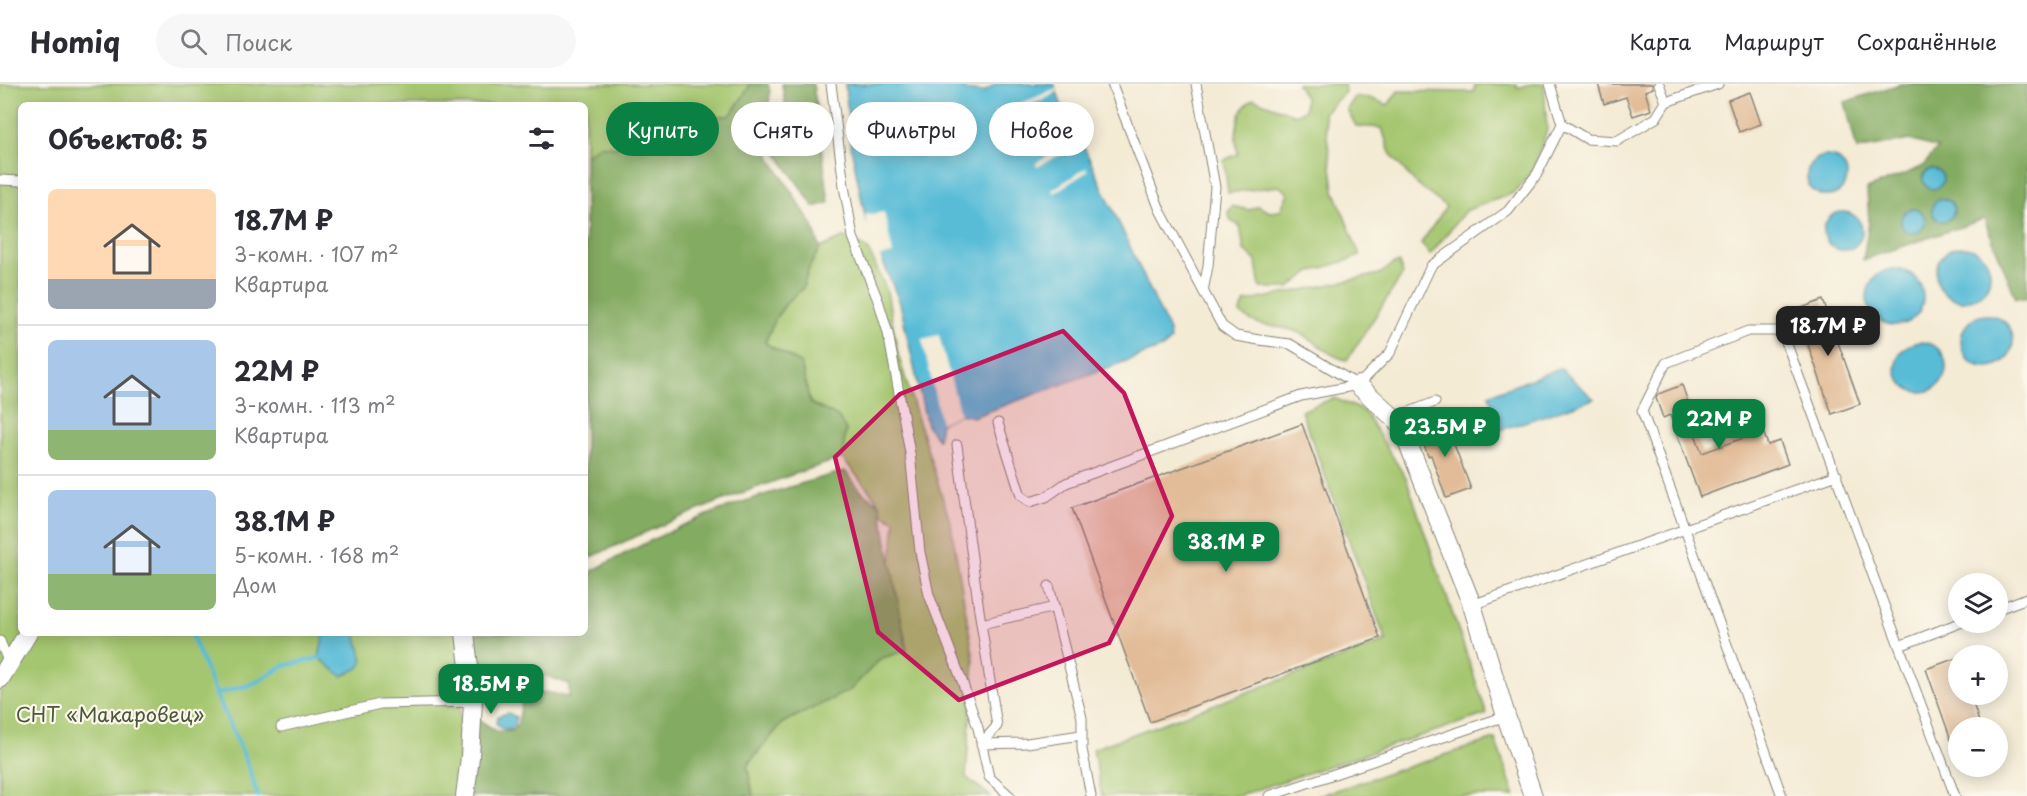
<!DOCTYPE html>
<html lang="ru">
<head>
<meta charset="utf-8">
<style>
  :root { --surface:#fff; --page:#f7f7f7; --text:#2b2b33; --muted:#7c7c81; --line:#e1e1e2; --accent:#0b8043 }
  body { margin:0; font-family:"Playpen Sans",sans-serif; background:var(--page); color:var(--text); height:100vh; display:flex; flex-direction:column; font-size:22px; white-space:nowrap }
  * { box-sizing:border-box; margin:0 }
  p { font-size:20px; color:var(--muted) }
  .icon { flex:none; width:33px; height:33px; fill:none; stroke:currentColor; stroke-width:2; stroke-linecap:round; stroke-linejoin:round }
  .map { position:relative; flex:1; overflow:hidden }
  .sheet { position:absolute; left:18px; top:18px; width:570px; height:534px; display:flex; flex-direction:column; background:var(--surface); border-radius:9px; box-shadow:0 3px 15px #0003 }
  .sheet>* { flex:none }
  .top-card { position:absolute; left:606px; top:18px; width:570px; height:54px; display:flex; gap:12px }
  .tools { position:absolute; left:1948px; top:489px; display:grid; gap:12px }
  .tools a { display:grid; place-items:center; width:60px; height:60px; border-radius:50%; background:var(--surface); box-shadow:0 3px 15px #0003; font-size:30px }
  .price { position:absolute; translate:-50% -51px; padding:0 14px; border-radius:12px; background:var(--accent); color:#fff; font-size:20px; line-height:39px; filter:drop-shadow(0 2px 3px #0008) }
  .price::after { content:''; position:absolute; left:50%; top:36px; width:18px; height:14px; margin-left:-9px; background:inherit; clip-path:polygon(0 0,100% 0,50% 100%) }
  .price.current { background:#222; color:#fff }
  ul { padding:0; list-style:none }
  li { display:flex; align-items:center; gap:18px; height:150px; padding:0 30px }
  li+li { border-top:2px solid var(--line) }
  li span { display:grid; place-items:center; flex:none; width:168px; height:120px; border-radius:9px; color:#555 }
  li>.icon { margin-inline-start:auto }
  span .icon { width:72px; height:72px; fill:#fffc; stroke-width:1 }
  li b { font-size:26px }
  h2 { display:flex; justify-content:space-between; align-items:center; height:72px; padding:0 30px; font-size:26px }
  .chip { padding:0 21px; border-radius:27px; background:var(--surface); box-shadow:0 3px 15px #0003; font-size:21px; line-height:54px }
  .chip.current { background:var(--accent); color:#fff }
  header { display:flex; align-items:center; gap:36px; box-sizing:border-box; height:84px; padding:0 30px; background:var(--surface); border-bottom:2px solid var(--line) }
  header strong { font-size:28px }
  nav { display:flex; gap:33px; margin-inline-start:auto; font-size:21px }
  .search { width:420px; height:54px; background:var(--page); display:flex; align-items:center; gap:15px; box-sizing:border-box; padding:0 21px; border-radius:33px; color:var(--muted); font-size:22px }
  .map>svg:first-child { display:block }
  .green { fill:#a5c66f; stroke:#607146; stroke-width:1.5 }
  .forest { fill:#84ab62; stroke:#50643f; stroke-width:1.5 }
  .water { fill:#59bcd7; stroke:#3a6c7a; stroke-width:1.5 }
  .pier { fill:#f4ebd5 }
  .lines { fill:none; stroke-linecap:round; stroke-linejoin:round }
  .stream { stroke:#59bcd7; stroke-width:4.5 }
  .building { fill:#e2bc98 }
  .service-casing { stroke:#888478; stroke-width:11 }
  .minor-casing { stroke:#888478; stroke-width:20 }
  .service { stroke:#fff; stroke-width:9 }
  .minor { stroke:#fff; stroke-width:18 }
  .marked { fill:#c2185b; fill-opacity:0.2; stroke:#c2185b; stroke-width:4.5; stroke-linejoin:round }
  .labels { text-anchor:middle; stroke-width:4.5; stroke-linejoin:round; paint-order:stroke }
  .park-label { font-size:20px; fill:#4c5839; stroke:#fbf7ec }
</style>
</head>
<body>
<header>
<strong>Homiq</strong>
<div class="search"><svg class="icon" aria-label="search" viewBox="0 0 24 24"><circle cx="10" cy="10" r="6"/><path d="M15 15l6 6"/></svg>Поиск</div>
<nav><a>Карта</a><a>Маршрут</a><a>Сохранённые</a></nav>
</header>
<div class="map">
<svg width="2027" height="712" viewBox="0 0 2027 712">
  <rect width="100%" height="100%" fill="#fbf7ec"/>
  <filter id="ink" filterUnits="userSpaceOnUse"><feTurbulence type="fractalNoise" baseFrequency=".0167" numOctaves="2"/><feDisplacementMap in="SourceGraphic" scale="12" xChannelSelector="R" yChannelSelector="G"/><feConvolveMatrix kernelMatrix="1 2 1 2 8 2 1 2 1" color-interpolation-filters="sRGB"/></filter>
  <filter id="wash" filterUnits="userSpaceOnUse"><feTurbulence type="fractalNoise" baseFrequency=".008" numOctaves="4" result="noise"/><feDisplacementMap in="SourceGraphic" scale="24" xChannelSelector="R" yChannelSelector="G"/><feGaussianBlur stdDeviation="1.35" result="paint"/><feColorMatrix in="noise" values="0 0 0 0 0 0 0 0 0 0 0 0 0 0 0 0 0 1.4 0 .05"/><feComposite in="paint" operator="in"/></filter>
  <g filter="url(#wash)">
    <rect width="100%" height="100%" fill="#f4ebd5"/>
    <!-- green -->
    <path class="green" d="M0,0h751l-21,32h-50l-22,6 -43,25 -16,-2 -14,11v-51h-564v528h440l-2,163h-459z
      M1297,0h47l1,8 -21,21 10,77 26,66 -52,17 -19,15h-29l-4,-27 -12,-11 -4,-24 -9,-5 -3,-9 4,-6 17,4 9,-4 12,6 10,-1 8,-18 -9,-7 -51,7 -4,-33 14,-6c-4,-17 -2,-47 16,-55l41,16 10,-5v-12z
      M1475,0h42v4l13,-4h14l3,46 -14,40 -17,22 -51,19 -35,44 -9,-12 25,-36 -31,-24 -25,-30 -8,-25 -26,-2 -9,-17 8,-12 15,1 18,7 10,-14 76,1z
      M845,153l23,12 19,42 11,64 53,170 23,135 -8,117 24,19h-237l-6,-30 35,-43 68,-33 30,-31 15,-68 -4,-27 4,-43 -13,-8 -5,-13 -35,-42 4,-28 -8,-13 -28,-14 -9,-39 -36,-21 11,-26 13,-17 14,-12 6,-20 11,-20z
      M1399,179l4,11 -56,86c-17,-3 -30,-18 -45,-26 -20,-11 -42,-3 -62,-21l5,-11 135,-28 13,-10z
      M1334,314l30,13 42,67 81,236 -249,82h-136l-9,-47 293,-108 -85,-230z
      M1495,655l20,57h-198z"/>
    <!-- forest -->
    <path class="forest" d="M751,0h17l2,8 -4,48 5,19 42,67 7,22 -11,20 -6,20 -14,12 -13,17 -11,26 36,21 9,39 28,14 8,13 -4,28c-87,28 -174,62 -257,102v-404l14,-11 17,2 42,-25 23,-7 49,1z
      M782,0h31l16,119 -15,4 -40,-58 2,-13 12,-7 -5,-17 2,-8z
      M1900,0h127v214h-11l-32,-79 -121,41 6,-38 -2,-33 55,-22 16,-19 -29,-8 -52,10 -12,-48z
      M845,387l18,22 17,11 27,146 -27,9 -30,31 -68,33 -35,42 6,31h-284l7,-78 20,13h16l6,-7 4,-22 23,-10 24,5v-13l-37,-13 -56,2v-40h109v-58c47,-26 96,-51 146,-69 37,-13 76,-24 114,-35z"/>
    <!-- water -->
    <path class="water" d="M845,0h114l6,6 19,2 11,-8h59l12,33 16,26 87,188 1,9 -6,7 -191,70 -13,-3 -19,9 -3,16 -11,-13 -27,-123 -34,-82 -15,-74z
      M1807 92a20 20 0 1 1 40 0a20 20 0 1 1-40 0Z
      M1923 95a10 10 0 1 1 20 0a10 10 0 1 1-20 0Z
      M1932 126a11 11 0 1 1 22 0a11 11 0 1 1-22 0Z
      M1901 137a12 12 0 1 1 24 0a12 12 0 1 1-24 0Z
      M1824 147a19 19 0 1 1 38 0a19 19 0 1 1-38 0Z
      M1936 190a27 27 0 1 1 54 0a27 27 0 1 1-54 0Z
      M1867 213a28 28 0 1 1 56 0a28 28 0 1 1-56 0Z
      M1961 257a26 26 0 1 1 52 0a26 26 0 1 1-52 0Z
      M1896 283a25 25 0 1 1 50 0a25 25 0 1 1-50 0Z
      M1560,284l34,31 -94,31 -11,-35z
      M324,549h32l7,27 -4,8 -17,8 -23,-18z
      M508,629l8,4 -1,8 -6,5 -8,-2 -5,-5 2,-7z"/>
    <!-- pier -->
    <path class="pier" d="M1056,4l1,3 -8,6 -51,21 -2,-6 36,-13z
      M1065,33l1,3 -41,20 -2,-4z
      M1079,55l2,4 -44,24 -1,-4z
      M1086,84l2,3 -34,22 -2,-3z
      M884,128l9,42 -15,3 -10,-22 -3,-20z
      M939,251l21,79 -19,9 -19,-84z"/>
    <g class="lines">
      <!-- stream -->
      <path class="stream" d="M191,549l25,61 37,-10 30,-18 36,-8
        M216,610l30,66 12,36"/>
    </g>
    <g id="blocks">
      <!-- building -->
      <path class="building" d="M1598,0h54l1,4 -8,3 6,19 -18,6 -7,-19 -22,7z
        M1750,8l11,32 -22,8 -11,-32z
        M1823,216l37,104 -28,10 -36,-104z
        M1682,301l8,23 -4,1 16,44 61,-22 5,14 12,-4 8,23 -88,33 -30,-82 -7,3 -7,-20 2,-4z
        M1444,334l27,71 -25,9 -15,-43 -3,1 -10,-27z
        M1302,340l78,214 -230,84 -78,-214z
        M1959,573v37h11l11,34h-22v29h-2l-31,-88z"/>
    </g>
  </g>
  <g filter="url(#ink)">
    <use href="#blocks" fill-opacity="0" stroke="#888478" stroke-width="1.5"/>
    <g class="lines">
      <!-- service casing -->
      <g class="service-casing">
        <path id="service" d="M831,0l13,102 9,51 26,66 9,30 22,120 10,99 9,43 33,86 16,47 11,49 21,19
          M1112,0l48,126 62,116 14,10 23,4 31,4 68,41
          M1196,0l19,103 -7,79 -5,25
          M1659,0l7,18
          M1562,40l25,15 30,2 39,-23 10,-16 52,-18
          M0,96l21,1
          M1394,334l41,-16
          M998,339l23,73 9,6 16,-5 20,-14 235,-87 57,-11 32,-32 41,-87 77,-55 29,-37 25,-50 -12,-40
          M957,361l22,165 18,116 -16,18
          M1049,502l33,132v31l9,47
          M1472,521l365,-130
          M1998,525l29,-11
          M981,540l74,-17
          M0,557l9,23
          M1899,562l63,-24
          M281,643l99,-23 93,-2
          M981,660l46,-1 54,-8
          M1269,712l237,-80
          M1782,712l-140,-385 24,-48 82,-32h34l173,465"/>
      </g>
      <!-- minor casing -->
      <g class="minor-casing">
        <path id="minor" d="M1358,301l36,33 8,10 70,177 34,111 27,80
          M465,549l8,69 -3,55 -5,39
          M0,595l28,-46"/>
      </g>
      <!-- service -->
      <use href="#service" class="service"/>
      <!-- minor -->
      <use href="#minor" class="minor"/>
    </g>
  </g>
  <!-- marked area -->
  <path class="marked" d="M1063,247l61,62 48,123 -63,127 -150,57 -81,-68 -43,-175 65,-63z"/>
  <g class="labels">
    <!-- park labels -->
    <g class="park-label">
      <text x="110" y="638">СНТ «Макаровец»</text>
    </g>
  </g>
</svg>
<div class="tools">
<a><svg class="icon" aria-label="layers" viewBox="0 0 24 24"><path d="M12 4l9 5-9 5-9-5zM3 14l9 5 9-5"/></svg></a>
<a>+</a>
<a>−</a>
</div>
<b class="price current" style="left:1828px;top:273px">18.7M ₽</b>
<b class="price" style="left:1719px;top:366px">22M ₽</b>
<b class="price" style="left:1445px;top:374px">23.5M ₽</b>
<b class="price" style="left:1226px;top:489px">38.1M ₽</b>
<b class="price" style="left:491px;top:631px">18.5M ₽</b>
<div class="top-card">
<a class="chip current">Купить</a>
<a class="chip">Снять</a>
<a class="chip">Фильтры</a>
<a class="chip">Новое</a>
</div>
<section class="sheet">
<h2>Объектов: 5<svg class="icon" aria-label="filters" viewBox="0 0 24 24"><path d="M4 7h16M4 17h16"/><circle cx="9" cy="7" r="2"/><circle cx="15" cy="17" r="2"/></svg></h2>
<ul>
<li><span style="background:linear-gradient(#ffd9b3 75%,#9aa5b1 0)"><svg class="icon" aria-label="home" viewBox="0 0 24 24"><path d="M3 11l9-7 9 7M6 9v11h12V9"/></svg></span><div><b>18.7M ₽</b><p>3-комн. · 107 m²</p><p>Квартира</p></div></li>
<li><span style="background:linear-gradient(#a9c7e8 75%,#8fb573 0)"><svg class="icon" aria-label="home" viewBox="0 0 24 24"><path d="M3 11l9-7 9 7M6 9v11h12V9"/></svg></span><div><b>22M ₽</b><p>3-комн. · 113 m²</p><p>Квартира</p></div></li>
<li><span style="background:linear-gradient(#a9c7e8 70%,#8fb573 0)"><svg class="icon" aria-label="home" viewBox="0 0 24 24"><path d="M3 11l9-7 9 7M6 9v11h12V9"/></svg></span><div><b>38.1M ₽</b><p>5-комн. · 168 m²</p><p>Дом</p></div></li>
</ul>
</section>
</div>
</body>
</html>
